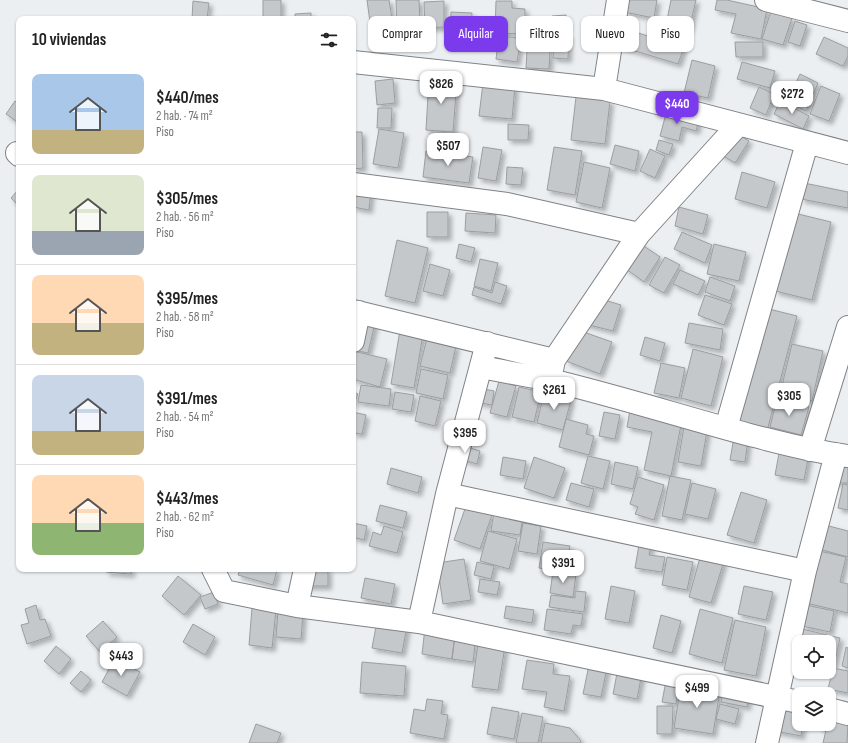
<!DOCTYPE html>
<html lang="es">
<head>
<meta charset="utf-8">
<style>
  :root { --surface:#fff; --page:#f2f2f2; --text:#222; --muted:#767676; --line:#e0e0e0; --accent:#7c3aed }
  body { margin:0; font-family:"Sofia Sans Condensed",sans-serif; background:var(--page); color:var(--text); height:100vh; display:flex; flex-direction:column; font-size:15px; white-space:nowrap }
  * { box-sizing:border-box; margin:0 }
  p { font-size:13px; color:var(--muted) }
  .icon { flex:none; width:22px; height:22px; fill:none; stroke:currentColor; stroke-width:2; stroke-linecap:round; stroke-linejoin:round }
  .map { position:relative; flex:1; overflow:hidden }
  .panel { position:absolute; left:16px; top:16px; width:340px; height:556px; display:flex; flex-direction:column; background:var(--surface); border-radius:8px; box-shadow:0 1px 3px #0004 }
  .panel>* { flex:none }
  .hud { position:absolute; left:368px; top:16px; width:380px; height:36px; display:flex; gap:8px }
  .tools { position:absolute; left:792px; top:635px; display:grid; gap:8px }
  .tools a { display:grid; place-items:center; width:44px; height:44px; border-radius:8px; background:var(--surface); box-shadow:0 1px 3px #0004; font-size:20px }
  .price { position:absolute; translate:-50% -34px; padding:0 9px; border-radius:8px; background:#fff; color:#222; font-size:13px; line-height:26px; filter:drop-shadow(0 1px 2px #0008) }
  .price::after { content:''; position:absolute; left:50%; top:24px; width:12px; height:9px; margin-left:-6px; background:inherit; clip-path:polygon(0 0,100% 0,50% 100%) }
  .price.current { background:var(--accent); color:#fff }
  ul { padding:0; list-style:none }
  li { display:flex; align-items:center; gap:12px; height:100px; padding:0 16px }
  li+li { border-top:1px solid var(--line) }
  li span { display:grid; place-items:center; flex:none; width:112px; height:80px; border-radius:8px; color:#555 }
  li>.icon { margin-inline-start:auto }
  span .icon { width:48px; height:48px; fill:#fffc; stroke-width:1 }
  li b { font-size:17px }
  h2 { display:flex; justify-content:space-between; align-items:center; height:48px; padding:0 16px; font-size:17px }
  .tag { padding:0 14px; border-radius:8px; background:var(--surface); box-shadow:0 1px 3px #0004; font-size:14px; line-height:36px }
  .tag.current { background:var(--accent); color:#fff }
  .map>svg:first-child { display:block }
  .building { fill:#c4c8cb; stroke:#9a9ea1; filter:url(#shadow) }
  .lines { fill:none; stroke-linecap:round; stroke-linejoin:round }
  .minor-casing { stroke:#808386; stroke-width:24 }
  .minor { stroke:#fff; stroke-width:22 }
</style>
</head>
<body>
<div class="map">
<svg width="848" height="743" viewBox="0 0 848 743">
  <defs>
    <filter id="shadow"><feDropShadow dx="3.5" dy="3.5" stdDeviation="2" flood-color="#0004"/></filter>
  </defs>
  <rect width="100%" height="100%" fill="#ebeff2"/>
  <!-- building -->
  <path class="building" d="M263,0h18v18h-18z
    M367,0h22l3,19 -22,3z
    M396,0h23l1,24 -23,1z
    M627,0h30l-3,18 -30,-6z
    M671,0h25l-7,30 -23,-5z
    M717,0h10l40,9 -6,30 -30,-6 5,-19 -21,-4z
    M193,1l16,2 -2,16h-15z
    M444,1v26l-19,1 -1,-26z
    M496,1h16v7l13,1v25l-30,-1z
    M771,11l21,7 -9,27 -21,-6z
    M451,12l21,1 -1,21h-21z
    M311,13v6h-16v-5z
    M566,15l1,12 -14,2 -1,-13z
    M795,21l12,4 -7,21 -12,-4z
    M625,29l59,18 -6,17 -59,-18z
    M528,32l23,1 -2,36 -23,-1z
    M554,34l15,1 -1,24 -15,-1z
    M499,36l22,2 -4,24 -21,-3z
    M824,37l24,11v8l-5,10 -27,-12z
    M735,42h28v15h-27z
    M692,60l23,6 -7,32 -24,-5z
    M742,62l33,9 -5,17 -33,-9z
    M800,74l18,9 -12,28 -19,-9z
    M429,78l28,2 -4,52 -27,-2z
    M393,79l2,24 -18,2 -2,-24z
    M483,83l32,3 -3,33 -33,-3z
    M821,86l19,8 -11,27 -19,-7z
    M759,87l15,7 -8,21 -16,-7z
    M576,97l34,4 -5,43 -34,-4z
    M15,101l4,3v19l-13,-9z
    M780,101l29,15 -6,13 -29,-15z
    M378,108h14l-1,20h-14z
    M667,110l32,9 -3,12 -14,-4 -3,14 -19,-5z
    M508,124l21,1 -1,15h-20z
    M379,129l25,4 -6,35 -25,-4z
    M353,132h9l1,36 -10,1z
    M734,132l15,9 -14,22 -23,-14z
    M659,140l14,4 -4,11 -13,-5z
    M615,145l24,6 -4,20 -25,-7z
    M483,147l19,3 -6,31 -18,-3z
    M554,147l28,4 -7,44 -28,-5z
    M650,149l15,7 -10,22 -15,-7z
    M426,151l47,6 -4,26 -46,-6z
    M584,162l26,6 -8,40 -26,-6z
    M507,167l16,1 -2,17 -15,-1z
    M742,172l33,10 -8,26 -32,-9z
    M804,183l44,9v16l-47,-9z
    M19,189v17l-8,-8z
    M353,189l18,2 -2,19 -16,-3z
    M679,207l29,8 -5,19 -28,-8z
    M427,212h21v25h-21z
    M466,213l30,2 -1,18 -30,-2z
    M794,213l37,9 -19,78 -37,-9z
    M682,232l30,13 -7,18 -31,-14z
    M397,240l31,8 -13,55 -30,-7z
    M638,242l22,15 -16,25 -22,-16z
    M459,244l16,4 -4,14 -15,-4z
    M714,244l32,8 -7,29 -32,-7z
    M665,257l15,8 -16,28 -15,-8z
    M480,259l18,4 -7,28 -17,-5z
    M430,264l20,6 -7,26 -20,-5z
    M680,270l25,11 -7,14 -25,-11z
    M710,277l25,9 -5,15 -25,-9z
    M495,282l12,4 -6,18 -29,-9 2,-8 18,6z
    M588,295l33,10 -8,26 -32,-8z
    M705,295l27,9 -8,21 -26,-10z
    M761,307l36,9 -31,119 -36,-10z
    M353,322l22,1 -7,30 -15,-3z
    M689,323l34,6 -3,21 -35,-7z
    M400,330l23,4 -9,54 -23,-4z
    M578,330l34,12 -12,32 -34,-13z
    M645,337l20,6 -5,18 -20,-6z
    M427,338l29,8 -6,27 -30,-7z
    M792,344l31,7 -11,50 -32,-7z
    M693,349l30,8 -12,49 -30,-8z
    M353,351l34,8 -7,28 -27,-8z
    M661,363l24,5 -6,30 -25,-5z
    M421,369l27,6 -5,24 -27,-6z
    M499,381l17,5 -9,31 -17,-4z
    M361,385l30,4 -2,17 -31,-4z
    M468,386l26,5 -2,14 -26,-5z
    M519,387l22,5 -7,30 -22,-5z
    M353,392l5,2 -5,13z
    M395,392l19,3 -3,17 -19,-3z
    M544,393l27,7 -8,30 -26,-7z
    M420,396l21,5 -6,25 -20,-5z
    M777,399l32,8 -8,28 -31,-8z
    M630,410l52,10 -11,56 -27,-6 8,-38 -25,-5z
    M353,412l13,3 -4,19 -9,-1z
    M604,412l16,3 -5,24 -16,-3z
    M566,419l22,6 -2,9 8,2 -5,19 -30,-8z
    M684,427l23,4 -6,35 -23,-4z
    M734,437l14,2 -3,23 -15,-2z
    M454,443l26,8 -3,13 -27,-8z
    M780,448l29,6 -5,26 -29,-5z
    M588,456l22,5 -7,28 -22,-6z
    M503,457l23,4 -3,18 -23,-4z
    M534,457l31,11 -11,30 -30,-10z
    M835,461h13v22h-13z
    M615,462l23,5 -5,22 -22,-5z
    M391,468l31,9 -4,16 -31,-9z
    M670,476l21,4 -9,40 -20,-4z
    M638,477l26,8 -10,35 -19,-6 3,-7 -8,-3z
    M571,483l23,6 -5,18 -23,-7z
    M692,483l24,6 -8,30 -23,-5z
    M843,484l5,1v25l-10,-2z
    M741,492l26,8 -13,43 -27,-8z
    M380,505l27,7 -4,16 -27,-7z
    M495,505l29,4 -4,26 -29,-4z
    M466,506l26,9 -12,34 -26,-9z
    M353,523l14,3 -3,14 -11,-3z
    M523,523l18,3 -4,28 -19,-3z
    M821,524l27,7v26l-33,-9z
    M384,526l19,6 -6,21 -28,-7 4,-14 8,3z
    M488,531l29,8 -8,30 -29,-8z
    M640,539l12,2 -3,14 16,2 -3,15 -27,-4z
    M543,542l27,4 -5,26 -26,-4z
    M810,549l36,8 -6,25 8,2v29l-50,-12z
    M701,554l23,7 -13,42 -22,-6z
    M667,557l26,5 -6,28 -25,-5z
    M464,559l7,41 -28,4 -6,-41z
    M477,562l17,4 -3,13 -17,-4z
    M106,569h26l-1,5 -25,-2z
    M240,569h32l5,1 -4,15 -35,-10z
    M296,569h32v17h-33z
    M553,571l23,4 -3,22 -23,-4z
    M178,576l23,19 -17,20 -22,-19z
    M365,578l30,6 -4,20 -30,-6z
    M480,579l20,3 -3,13 -19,-3z
    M611,586l24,5 -6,32 -24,-4z
    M744,586l29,6 -7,28 -28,-6z
    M575,591l11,1 -2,20 -35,-5 2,-12 24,3z
    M214,592l4,12 -13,5 -5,-12z
    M36,605l4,15 5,-1 6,17 -24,8 -6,-19 8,-2 -4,-14z
    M806,605l28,6 -4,21 -28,-6z
    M506,606l28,4 -2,13 -28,-5z
    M252,608l24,2 -4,38 -23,-3z
    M547,609l36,5 -2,12 -8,-1 -2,9 -27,-4z
    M700,609l33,9 -11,45 -33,-9z
    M278,611l25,2 -2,26 -25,-2z
    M661,615l20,6 -9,32 -19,-5z
    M735,620l31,7 -10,49 -32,-6z
    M103,621l14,16 -17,15 -14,-16z
    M377,621l30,5 -5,27 -30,-5z
    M193,624l22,13 -10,18 -22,-13z
    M425,628l30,6 -3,25 -30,-5z
    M802,629l38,9 -6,28 -5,-1v-23h-30v16l-4,-1z
    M455,634l21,2 -3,26 -21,-3z
    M479,636l27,4 -8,50 -26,-3z
    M56,646l15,13 -12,15 -15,-13z
    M846,647l2,1v20l-6,-2z
    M115,658l25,14 -13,24 -25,-14z
    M527,660l27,4 -1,10 17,2 -6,35 -20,-4 3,-15 -25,-3z
    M362,662l44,4 -2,30 -44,-3z
    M589,665l18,3 -6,29 -18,-3z
    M618,668l24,5 -5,26 -24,-5z
    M833,668l15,3v22l-20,-4z
    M81,671l10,9 -10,12 -11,-9z
    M666,681l13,2 -3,21 -14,-2z
    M681,684l39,6 -7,44 -39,-6z
    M723,690l26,6 -2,11 -26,-5z
    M427,699l16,2 -2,13 7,1 -4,24 -34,-6 4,-24 11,2z
    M720,704l19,5 -4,15 -19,-5z
    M770,704l29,6v14h4l-2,12 -36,-7z
    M657,706h16l-1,28h-15z
    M492,707l27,5 -5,27 -27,-5z
    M522,713l21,4 -5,26h-22z
    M829,717l19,5 -1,21h-24l3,-13 -6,-2v-4h9z
    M545,723l25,5 11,13 -1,2h-39z
    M256,724l25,9 -4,10h-28z"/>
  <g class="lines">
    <!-- minor casing -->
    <g class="minor-casing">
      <path id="minor" d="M766,0l82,21
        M353,62l251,27 244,64
        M604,89l14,-89
        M17,153l2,2
        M353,184l154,20 132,30 99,-109
        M639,234l-85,126 -4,20c67,16 133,37 200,55 32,8 64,17 98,21
        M353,311l201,49
        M353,341l6,-29
        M481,367l69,13
        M726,428l81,-285
        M810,450l38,-123
        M447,494l358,77
        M213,569l11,22 73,15 122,16 380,80
        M297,606l8,-37
        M419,622l28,-128 40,-151
        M829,709l19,5
        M767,743l38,-172 31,-117"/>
    </g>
    <!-- minor -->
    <use href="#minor" class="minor"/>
  </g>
</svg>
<div class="tools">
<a><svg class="icon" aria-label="locate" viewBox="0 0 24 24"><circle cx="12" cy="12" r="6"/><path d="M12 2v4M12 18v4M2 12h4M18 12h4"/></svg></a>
<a><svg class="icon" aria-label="layers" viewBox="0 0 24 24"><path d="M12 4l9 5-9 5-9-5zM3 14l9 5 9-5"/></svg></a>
</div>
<b class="price" style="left:441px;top:105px">$826</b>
<b class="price" style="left:792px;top:115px">$272</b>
<b class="price current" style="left:677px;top:125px">$440</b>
<b class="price" style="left:448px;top:167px">$507</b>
<b class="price" style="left:554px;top:411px">$261</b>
<b class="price" style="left:789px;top:417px">$305</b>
<b class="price" style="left:465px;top:454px">$395</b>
<b class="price" style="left:563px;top:584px">$391</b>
<b class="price" style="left:121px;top:677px">$443</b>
<b class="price" style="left:697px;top:709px">$499</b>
<div class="hud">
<a class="tag">Comprar</a>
<a class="tag current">Alquilar</a>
<a class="tag">Filtros</a>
<a class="tag">Nuevo</a>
<a class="tag">Piso</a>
</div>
<section class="panel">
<h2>10 viviendas<svg class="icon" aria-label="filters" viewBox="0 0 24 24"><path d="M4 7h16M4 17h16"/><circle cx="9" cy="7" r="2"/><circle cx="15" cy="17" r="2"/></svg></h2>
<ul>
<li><span style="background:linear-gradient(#a9c7e8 70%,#c2b280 0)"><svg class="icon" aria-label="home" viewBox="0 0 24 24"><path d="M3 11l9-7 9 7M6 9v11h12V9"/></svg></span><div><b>$440/mes</b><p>2 hab. · 74 m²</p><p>Piso</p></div></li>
<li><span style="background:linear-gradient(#dfe7d0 70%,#9aa5b1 0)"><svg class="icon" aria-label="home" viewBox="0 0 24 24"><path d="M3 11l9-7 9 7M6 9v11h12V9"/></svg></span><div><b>$305/mes</b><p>2 hab. · 56 m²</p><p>Piso</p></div></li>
<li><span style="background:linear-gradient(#ffd9b3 60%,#c2b280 0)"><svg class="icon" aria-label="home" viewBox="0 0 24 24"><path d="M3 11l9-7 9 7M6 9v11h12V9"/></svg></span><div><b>$395/mes</b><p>2 hab. · 58 m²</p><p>Piso</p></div></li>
<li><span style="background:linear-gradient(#c9d6e8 70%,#c2b280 0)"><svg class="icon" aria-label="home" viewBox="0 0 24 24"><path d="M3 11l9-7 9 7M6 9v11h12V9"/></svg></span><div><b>$391/mes</b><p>2 hab. · 54 m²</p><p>Piso</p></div></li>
<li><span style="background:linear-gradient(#ffd9b3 60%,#8fb573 0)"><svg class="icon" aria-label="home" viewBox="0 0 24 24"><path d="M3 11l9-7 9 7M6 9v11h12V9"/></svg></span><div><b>$443/mes</b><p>2 hab. · 62 m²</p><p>Piso</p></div></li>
</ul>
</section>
</div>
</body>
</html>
